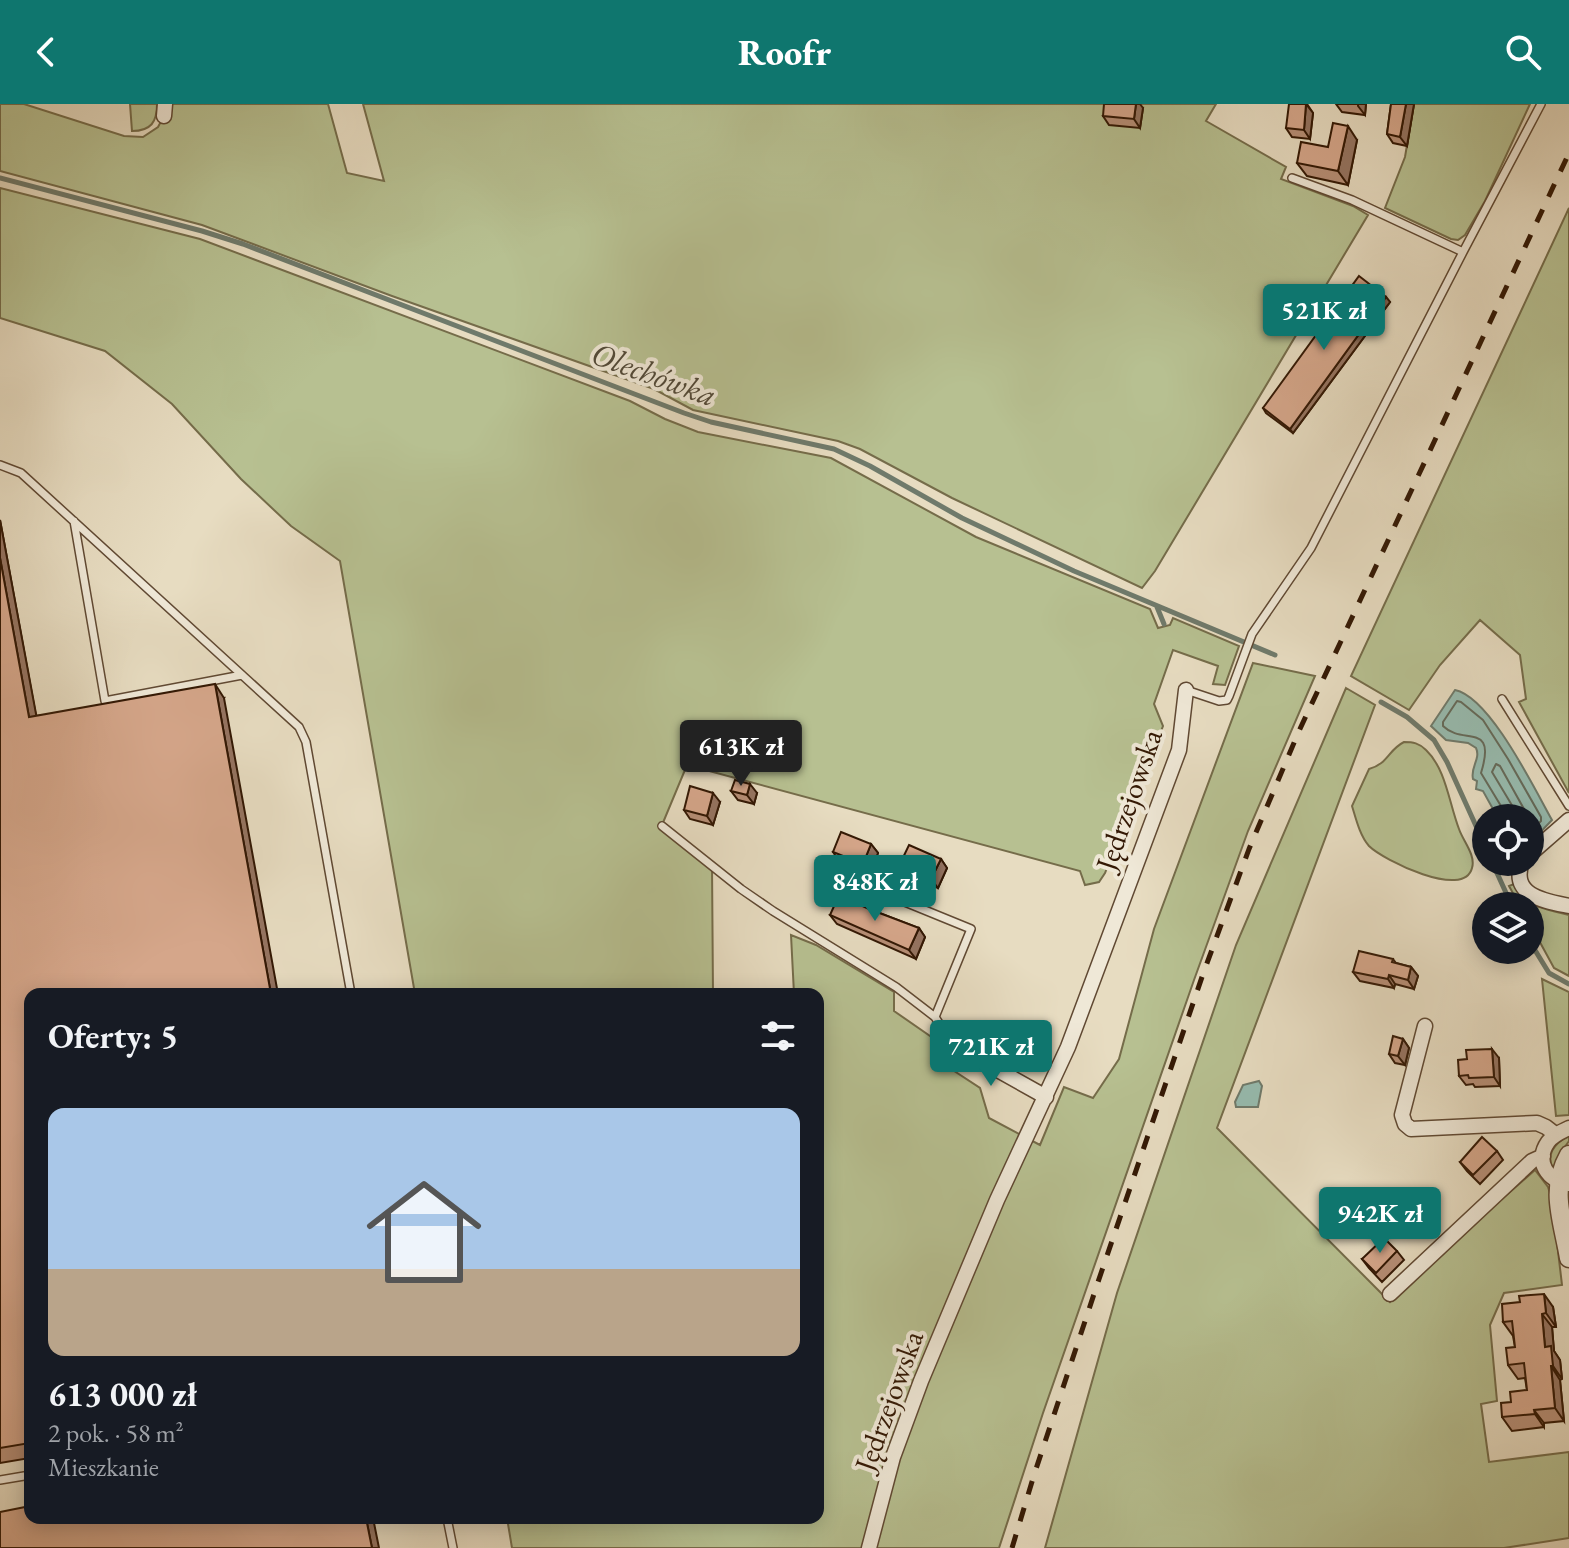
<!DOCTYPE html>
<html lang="pl">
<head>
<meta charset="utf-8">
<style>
  :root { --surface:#171b24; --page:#242831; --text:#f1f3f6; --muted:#9ea1a6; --line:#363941; --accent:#0f766e }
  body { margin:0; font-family:"EB Garamond",serif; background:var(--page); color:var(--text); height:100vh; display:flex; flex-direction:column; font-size:30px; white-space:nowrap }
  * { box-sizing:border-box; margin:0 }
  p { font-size:26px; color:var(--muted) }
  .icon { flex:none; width:44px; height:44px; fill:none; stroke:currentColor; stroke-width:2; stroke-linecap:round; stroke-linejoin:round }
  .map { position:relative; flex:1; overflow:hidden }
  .side { position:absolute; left:24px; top:884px; width:800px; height:536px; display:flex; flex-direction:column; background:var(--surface); border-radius:16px; box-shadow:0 4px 20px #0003 }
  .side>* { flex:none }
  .fabs { position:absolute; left:1472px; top:700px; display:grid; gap:16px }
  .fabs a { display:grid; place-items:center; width:72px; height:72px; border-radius:50%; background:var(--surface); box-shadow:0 4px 20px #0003; font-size:40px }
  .price { position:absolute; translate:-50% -68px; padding:0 18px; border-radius:8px; background:var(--accent); color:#fff; font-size:26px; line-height:52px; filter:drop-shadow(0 2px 4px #0008) }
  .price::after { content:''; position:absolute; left:50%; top:48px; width:24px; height:18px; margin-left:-12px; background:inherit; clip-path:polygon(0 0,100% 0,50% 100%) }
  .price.active { background:#222; color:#fff }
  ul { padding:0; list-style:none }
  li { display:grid; align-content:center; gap:16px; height:424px; padding:0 24px }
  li+li { border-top:2px solid var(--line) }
  li span { display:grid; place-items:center; height:248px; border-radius:16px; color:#555 }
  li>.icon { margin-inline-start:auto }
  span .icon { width:144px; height:144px; fill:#fffc; stroke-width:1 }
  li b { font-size:34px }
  h2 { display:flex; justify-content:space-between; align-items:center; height:96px; padding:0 24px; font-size:34px }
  header { display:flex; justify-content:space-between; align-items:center; height:104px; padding:0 24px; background:var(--accent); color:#fff; font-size:36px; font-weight:800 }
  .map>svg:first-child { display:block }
  .green { fill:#b7c091; stroke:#756c4a; stroke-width:2 }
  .water { fill:#97bcb0; stroke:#6f7a6b; stroke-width:2 }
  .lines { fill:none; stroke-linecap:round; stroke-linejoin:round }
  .shore { stroke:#656a5a; stroke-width:2 }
  .stream { stroke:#6f7a6b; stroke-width:5 }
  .service-casing { stroke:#604933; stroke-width:10 }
  .minor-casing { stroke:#604933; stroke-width:17 }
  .tertiary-casing { stroke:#604933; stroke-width:21 }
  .service { stroke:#efe8d7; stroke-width:7 }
  .minor { stroke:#efe8d7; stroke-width:14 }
  .tertiary { stroke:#efe8d7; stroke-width:18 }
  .rail { stroke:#331804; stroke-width:5; stroke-dasharray:14 14; stroke-linecap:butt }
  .wall { fill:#b78f77; stroke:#331804; stroke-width:2 }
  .shaded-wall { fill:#957461; stroke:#331804; stroke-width:2 }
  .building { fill:#d5a68a; stroke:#331804; stroke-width:2 }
  .labels { text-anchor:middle; stroke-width:8; stroke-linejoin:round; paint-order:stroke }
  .street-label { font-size:30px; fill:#331804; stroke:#efe8d7 }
  .water-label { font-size:32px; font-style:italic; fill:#514938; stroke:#efe8d7 }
</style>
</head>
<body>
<header><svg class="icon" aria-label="back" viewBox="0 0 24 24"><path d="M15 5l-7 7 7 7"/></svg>Roofr<svg class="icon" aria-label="search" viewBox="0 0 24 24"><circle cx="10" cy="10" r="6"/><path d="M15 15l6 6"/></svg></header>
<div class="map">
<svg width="1569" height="1444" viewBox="0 0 1569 1444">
  <rect width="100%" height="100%" fill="#e7dcc1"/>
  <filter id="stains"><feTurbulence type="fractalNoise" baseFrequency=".0025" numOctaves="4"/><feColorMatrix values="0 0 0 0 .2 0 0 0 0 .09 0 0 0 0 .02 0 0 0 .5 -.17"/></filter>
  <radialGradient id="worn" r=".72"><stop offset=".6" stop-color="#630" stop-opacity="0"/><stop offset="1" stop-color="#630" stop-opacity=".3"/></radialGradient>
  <!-- green -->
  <path class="green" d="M0,0h24l100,32 19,1 15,-10 6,-11 2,-12h162l19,69 37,8 -21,-77h853l-10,17 80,46 -5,12 72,27 15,9 -213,356 -13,17 -190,-90 -92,-49 -22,-8 -145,-31 -39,-21 -262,-93 -190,-71 -202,-54z
    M130,0h27c0,18 -6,27 -25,27z
    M1414,0h116l-45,97 -20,34 -7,5 -7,-1 -66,-31 20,-51z
    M0,84l200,51 430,162 35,18 33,13 133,26 145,79 174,72 8,19 12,-3 3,-7 66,28 -14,39 -12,-1 5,-18 -45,-16 -19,54 9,22 -58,147 -6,9 -14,3 -5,-14 -393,-106 -25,60 50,41 1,128h-298l-75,-433 -49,-35 -50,-47 -69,-75 -67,-53 -105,-33z
    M1569,104v585l-50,-91 7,-3 -6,-44 -40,-35 -40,45 -31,45 -58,-34z
    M1253,559l62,13 -67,155 -54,149 -151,433 -44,135h-487l-5,-30h311v-524h-24l-3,-59 25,10 78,47v19l49,34 2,20 35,23 9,30 51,27 24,-58 29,11 26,-39 35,-130z
    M1346,584l29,17 -158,423 173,174 58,-56 87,-76 13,17 4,13 10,85 -58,8 -14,32 7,76 -16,3 8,58 80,-10v86l-65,10h-459l72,-255 119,-348z
    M1404,638c9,0 15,1 22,8 20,19 23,53 33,79 4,12 17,26 13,39 -8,32 -89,-8 -103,-22 -9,-10 -13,-27 -17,-40l17,-37c19,-5 19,-19 35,-27z
    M1514,780c19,26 25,23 55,31v61l-15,-8 -24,-44v-18h-10l-11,-20z
    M1542,875l27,13v123l-13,1z
    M1569,1031v6l-9,13 -5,18c-11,-17 -1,-28 14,-37z"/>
  <!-- water -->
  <path class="water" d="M1455,586c35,7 79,98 97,130l-22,23v-25h-32l-15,-27 -7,-2 1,-8 -4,-2c-3,-12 8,-20 3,-31l-8,-5 -22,-3 -15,-14z
    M1259,977l3,5 -4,21h-22l-1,-5 8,-17z"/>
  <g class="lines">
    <!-- shore -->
    <path class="shore" d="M1505,714l-1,-7 -23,-38c16,-52 -18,-27 -38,-47v-4l14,-21 4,1 22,18 25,39 33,58v4l-11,11
      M1515,714l-2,-11 -21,-35 4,-8 4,2 29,52"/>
    <!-- stream -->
    <path class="stream" d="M0,74l202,53 41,13 441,169 27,9 123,27 36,17 92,52 112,53 201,84
      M1157,503l7,17
      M1381,598l26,15 27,23 13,22 39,86
      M1492,758l20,44
      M1530,838l19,31 20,11"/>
    <!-- service casing -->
    <g class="service-casing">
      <path id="service" d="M1292,74l60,22 111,52
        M0,361l21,8 278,254 7,15 45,252
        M74,417l31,180 137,-26
        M1186,586l33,11 8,-1 2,-4 23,-62 59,-86 152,-296 78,-148
        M1502,595l67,107
        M662,722l79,63 32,22 123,76 39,30 18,28
        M873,785l98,40 -36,88
        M0,1376l30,-5
        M447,1414l6,30"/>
    </g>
    <!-- minor casing -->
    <g class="minor-casing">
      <path id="minor" d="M164,12l1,-12
        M1530,750l39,-34
        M1522,758c-12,34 23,39 47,44
        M1425,922l-23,89 3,9 6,5 126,-6 9,4 9,7
        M953,941l93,52
        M1569,1024c-8,4 -16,7 -21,14 -14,20 0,39 21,42
        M1390,1190l142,-133 11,-5
        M869,1444l24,-91 28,-76 76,-181 71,-153 111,-297 7,-60"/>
    </g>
    <!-- tertiary casing -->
    <g class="tertiary-casing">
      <path id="tertiary" d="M1569,1051c-20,35 -6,66 0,103"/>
    </g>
    <!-- service -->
    <use href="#service" class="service"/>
    <!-- minor -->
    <use href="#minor" class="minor"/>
    <!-- tertiary -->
    <use href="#tertiary" class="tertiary"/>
    <!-- rail -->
    <path class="rail" d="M1012,1444l22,-73 64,-193 105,-308 46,-125 50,-118 270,-578"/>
  </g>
  <!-- wall -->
  <path class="wall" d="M1307,0l6,9 -3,26 -18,-2 -6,-9z
    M1336,0h30l-1,11 -23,-3z
    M1391,0h23l-7,42 -14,-3 -6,-9z
    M1143,4l-3,20 -31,-3 -6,-9z
    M1357,36l-9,45 -41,-9 -10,-13 31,-16z
    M1386,193l4,5 -97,131 -27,-20 -3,-5z
    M0,416l36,196 188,-18 -194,296v464l-30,5z
    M731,687l26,2 -3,11 -16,-4z
    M720,698l-7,23 -23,-6 -6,-9z
    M871,740l7,9 -8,20 -31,-12 -6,-9z
    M941,755l6,9 -9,20 -32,-13 -7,-9z
    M869,805l50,19 6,9 -9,22 -79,-35 -7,-9z
    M1393,855l3,4 15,4 7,9 -4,13 -19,-5 -1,4 -34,-7 -7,-9z
    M1403,935l6,9 -4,17 -10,-2 -6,-9z
    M1499,954l1,28 -25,1 -2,-3 -7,1 -7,-9z
    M1497,1047l6,9 -23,24 -13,-13 -7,-9z
    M1397,1147l7,9 -22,22 -13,-14 -7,-9z
    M1553,1203l3,20h-4l2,24 6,9 2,19 -2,1 4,41 -20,2v4l-32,4 -10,-14 9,-15 16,-12 -2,-12 -7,1 -10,-14 7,-18 -2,-11 -10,-14z"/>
  <!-- shaded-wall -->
  <path class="shaded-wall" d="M1136,0h4l3,4 -3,20 -6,-9z
    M1306,0l7,9 -3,26 -6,-9z
    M1358,0h8l-1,11 -7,-9z
    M1406,0h8l-7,42 -7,-9z
    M1348,22l9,14 -9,45 -10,-14z
    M1386,193l4,5 -97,131 -3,-4z
    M0,416l39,210 -10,-13 -29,-159z
    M215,580l9,14 54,296h-7z
    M750,680l7,9 -3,11 -7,-9z
    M713,689l7,9 -7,23 -6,-9z
    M871,740l7,9 -8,20 -7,-9z
    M941,755l6,9 -9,20 -7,-9z
    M919,824l6,9 -9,22 -7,-9z
    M1411,863l7,9 -4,13 -6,-9z
    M1389,871l6,9 -1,4 -6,-9z
    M1403,935l6,9 -4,17 -7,-9z
    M1492,945l7,9 1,28 -6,-9z
    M1544,1190l9,13 3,20 -10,-14z
    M1542,1210l10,13 2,24 6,9 2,19 -9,-13 -8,-19z
    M1551,1262l9,14 4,41 -9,-13z
    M1534,1306l10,13v4l-9,-13z
    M366,1414h7l6,30h-7z"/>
  <!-- building -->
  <path class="building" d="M1104,0h32l-2,15 -31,-3z
    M1289,0h17l-2,26 -18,-2z
    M1391,0h15l-6,33 -13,-3z
    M1333,19l15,3 -10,45 -41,-8 4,-21 27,5z
    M1359,172l27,21 -96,132 -27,-21z
    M0,454l29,159 186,-33 56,310h-241v449l-30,5z
    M735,676l15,4 -3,11 -16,-4z
    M690,682l23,7 -6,23 -23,-6z
    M841,728l30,12 -8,20 -30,-12z
    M909,741l32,14 -10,20 -32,-13z
    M839,791l30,14 50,19 -10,22 -79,-35z
    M1359,847l34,8 -1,3 19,5 -3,13 -19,-5 -1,4 -35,-7z
    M1393,932l10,3 -5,17 -9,-2z
    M1492,945l2,28 -25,1 -1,-3 -9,1 -1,-16 9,-1 -1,-9z
    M1482,1033l15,14 -24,24 -13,-13z
    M1384,1134l13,13 -21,22 -14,-14z
    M1544,1190l2,19 -4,1 3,33 6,-1 2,20h-2l4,42 -21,2 1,4 -33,3 -1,-14 10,-1 -1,-10 17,-2 -3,-27 -16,2 -2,-17 9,-1 -3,-26 -9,1 -1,-18 18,-2 -1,-6z
    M30,1402v12h336l6,30h-372v-36z"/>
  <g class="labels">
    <!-- street labels -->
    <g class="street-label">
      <text transform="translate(1129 696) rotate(-71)" y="10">Jędrzejowska</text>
      <text transform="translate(889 1297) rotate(-70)" y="10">Jędrzejowska</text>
    </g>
    <!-- water labels -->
    <g class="water-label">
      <text transform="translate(654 270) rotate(20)" y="11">Olechówka</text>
    </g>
  </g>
  <rect width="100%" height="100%" filter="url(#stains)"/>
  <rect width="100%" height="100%" fill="url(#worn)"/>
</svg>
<div class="fabs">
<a><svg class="icon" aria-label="locate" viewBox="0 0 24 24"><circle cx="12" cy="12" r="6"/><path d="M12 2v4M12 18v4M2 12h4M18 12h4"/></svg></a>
<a><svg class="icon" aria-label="layers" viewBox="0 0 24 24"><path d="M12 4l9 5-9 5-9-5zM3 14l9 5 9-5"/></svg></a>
</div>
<b class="price" style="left:1324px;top:248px">521K zł</b>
<b class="price active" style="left:741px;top:684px">613K zł</b>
<b class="price" style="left:875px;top:819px">848K zł</b>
<b class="price" style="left:991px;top:984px">721K zł</b>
<b class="price" style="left:1380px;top:1151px">942K zł</b>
<section class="side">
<h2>Oferty: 5<svg class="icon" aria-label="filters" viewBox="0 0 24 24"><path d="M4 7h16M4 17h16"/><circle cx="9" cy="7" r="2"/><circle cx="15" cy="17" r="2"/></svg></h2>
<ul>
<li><span style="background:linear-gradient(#a9c7e8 65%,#b9a48a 0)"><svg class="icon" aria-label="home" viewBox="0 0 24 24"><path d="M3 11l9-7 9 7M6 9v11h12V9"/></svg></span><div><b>613 000 zł</b><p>2 pok. · 58 m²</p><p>Mieszkanie</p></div></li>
</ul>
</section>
</div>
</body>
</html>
